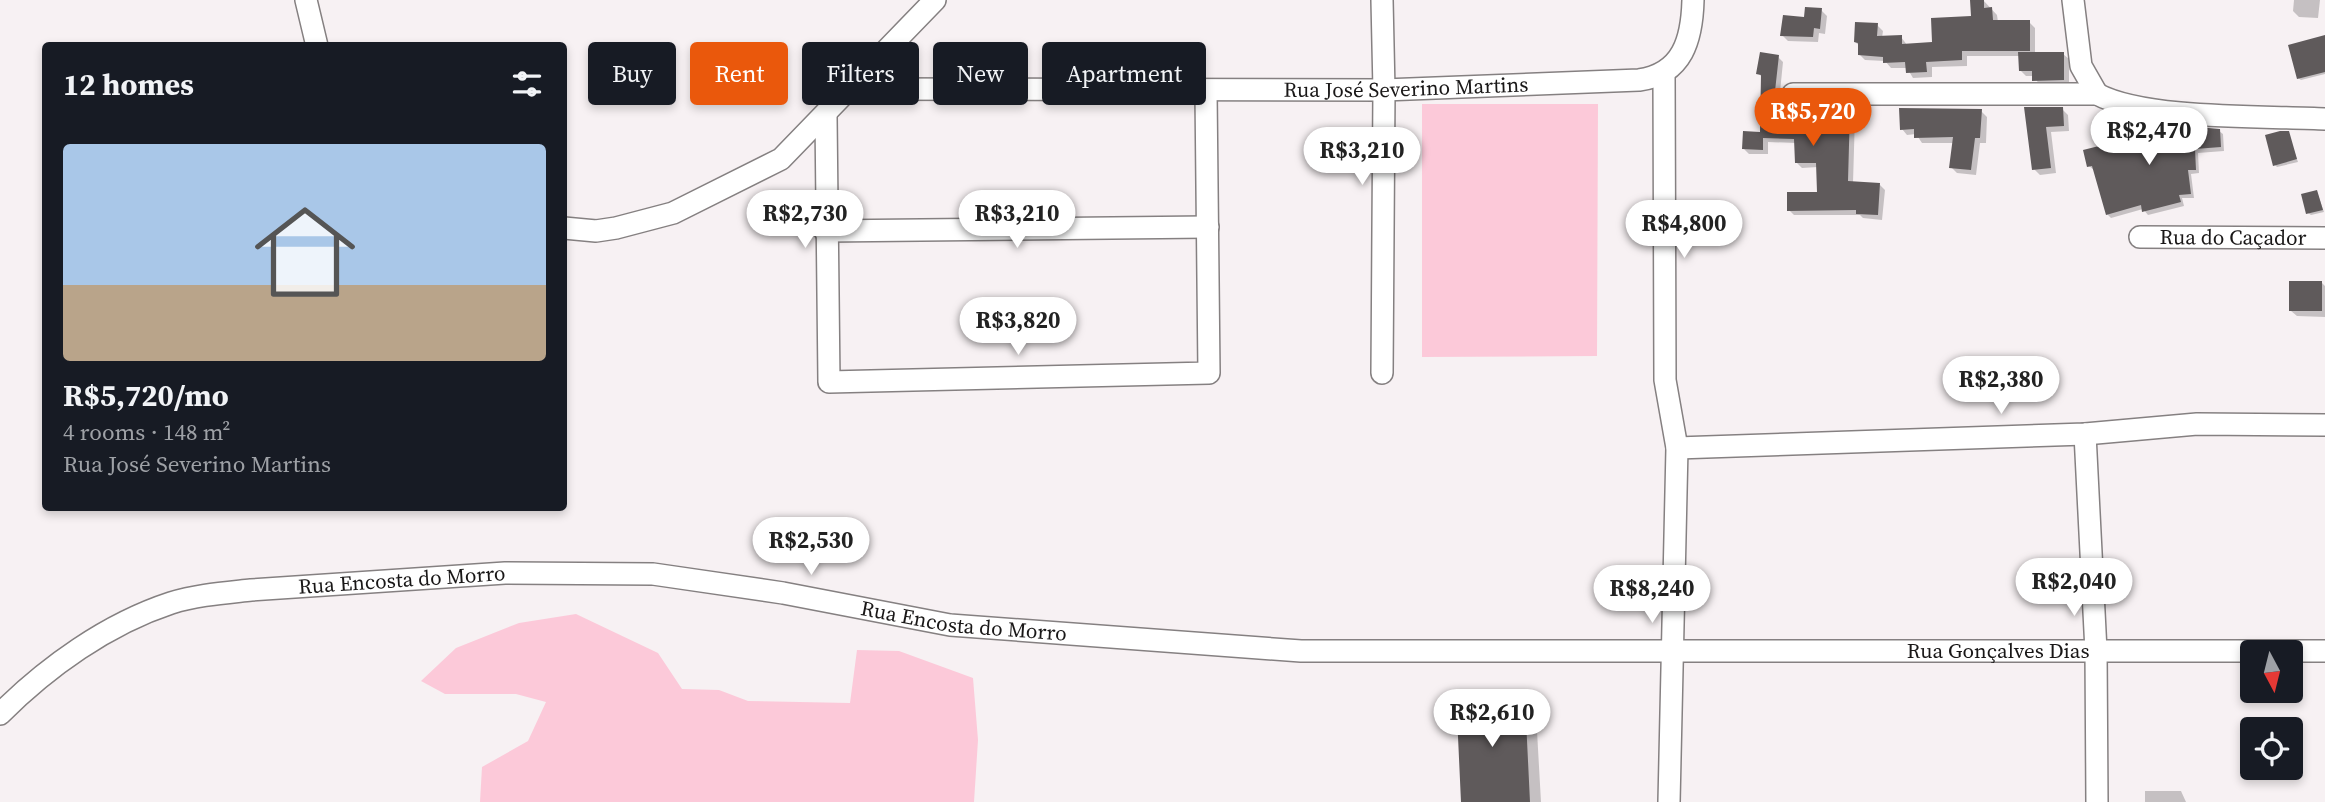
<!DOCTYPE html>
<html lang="en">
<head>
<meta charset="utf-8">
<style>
  :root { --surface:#171b24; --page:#242831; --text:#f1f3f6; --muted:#9ea1a6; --accent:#ea580c }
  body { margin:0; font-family:"Source Serif 4",serif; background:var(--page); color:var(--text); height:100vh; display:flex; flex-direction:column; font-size:26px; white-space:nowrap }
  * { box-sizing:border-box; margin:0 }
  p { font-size:23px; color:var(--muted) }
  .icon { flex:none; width:38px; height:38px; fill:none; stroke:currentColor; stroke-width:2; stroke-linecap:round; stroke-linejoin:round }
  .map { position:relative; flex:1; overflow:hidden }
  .side { position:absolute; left:42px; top:42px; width:525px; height:469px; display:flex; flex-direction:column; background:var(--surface); border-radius:7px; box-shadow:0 4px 10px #0003 }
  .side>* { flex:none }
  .top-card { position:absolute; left:588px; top:42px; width:665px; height:63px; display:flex; gap:14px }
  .needle { width:46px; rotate:173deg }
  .controls { position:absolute; left:2240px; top:640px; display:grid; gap:14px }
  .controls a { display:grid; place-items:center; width:63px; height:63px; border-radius:7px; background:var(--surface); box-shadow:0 4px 10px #0003; font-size:35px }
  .price { position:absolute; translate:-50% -60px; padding:0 16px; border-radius:24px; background:#fff; color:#222; font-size:23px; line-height:46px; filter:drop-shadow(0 2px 4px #0008) }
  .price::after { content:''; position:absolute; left:50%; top:42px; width:21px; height:16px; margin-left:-10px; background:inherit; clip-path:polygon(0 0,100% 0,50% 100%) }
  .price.selected { background:var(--accent); color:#fff }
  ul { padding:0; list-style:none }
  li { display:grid; align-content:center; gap:14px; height:371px; padding:0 21px }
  li span { display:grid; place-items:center; height:217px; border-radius:7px; color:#555 }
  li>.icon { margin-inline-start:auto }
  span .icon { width:126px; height:126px; fill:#fffc; stroke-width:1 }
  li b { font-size:30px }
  h2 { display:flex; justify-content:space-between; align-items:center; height:84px; padding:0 21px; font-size:30px }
  .chip { padding:0 24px; border-radius:7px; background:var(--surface); box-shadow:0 4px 10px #0003; font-size:24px; line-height:63px }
  .chip.selected { background:var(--accent); color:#fff }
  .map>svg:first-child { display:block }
  .green { fill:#fcc9d9 }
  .shadow { fill:#0003 }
  .building { fill:#5f5a5b }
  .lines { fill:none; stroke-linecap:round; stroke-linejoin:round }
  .minor-casing { stroke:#858081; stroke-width:24 }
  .minor { stroke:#fff; stroke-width:21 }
  .labels { text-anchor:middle; stroke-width:7; stroke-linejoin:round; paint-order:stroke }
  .street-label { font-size:21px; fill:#191717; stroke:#f7f1f3 }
</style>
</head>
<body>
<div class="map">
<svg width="2325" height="802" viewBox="0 0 2325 802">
  <rect width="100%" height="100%" fill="#f7f1f3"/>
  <!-- green -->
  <path class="green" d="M1422,104h176l-1,252 -175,1z
    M576,614l82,39 24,36 37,1 29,11 102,2 7,-53 42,1 74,27 5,62 -4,62h-494l2,-35 46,-26 18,-39 -30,-8h-71l-24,-13 35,-33 63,-25z"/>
  <!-- shadow -->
  <path class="shadow" d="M1983,0l14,15 1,7h31l6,6v26h28l6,5v26l-29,1 -6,-10h-8l-6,-6v-14h-53v10l-35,1v10l-19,1 -6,-10h-16l-6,-7 -20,-1 -6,-6 1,-8 -5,-4 22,-17 6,6 -1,7 19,-1 6,8 27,-1 39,-26z
    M2294,0h26l-2,18 -19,-1 -6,-6z
    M1821,10l6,6 -2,18 -6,-1 -1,9 -30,-1 -6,-6z
    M2325,37v37l-24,6 -3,-2z
    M1778,57l5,5 -4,40 7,5 63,4 6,5 -2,67 27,2 5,5 -3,30 -19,-2 -3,-3h-66l-5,-5 30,-17 -1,-26 -16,1 -6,-6v-19l-28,-1v12h-19l-5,-5 18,-16 1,-55 -5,-5z
    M2026,109h36l6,6 1,16 -18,1 5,41 -16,2 -6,-6z
    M1981,111l6,6 -1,26h-6l-4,32 -19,-2 -6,-6 3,-24h-32l-6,-9 -9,1 -5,-6z
    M2219,131l4,3 1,17 -26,2 1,20 -8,1 3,24h-12l2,8 -36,9 -5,-6 -32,9 -4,-4 -13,-44 -5,-4z
    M2288,133l10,29 -21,5 -2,-2z
    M2317,192l7,20 -13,3 -3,-2z
    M2322,283l3,3v31l-28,-1 -6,-5z
    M1484,693l10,10 30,-2 12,12 5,89h-78z
    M2145,791h36l5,11h-41z"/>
  <!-- building -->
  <path class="building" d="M1970,0h14v8l8,-1 1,13h37v31h-68v9l-36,2 1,10 -21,1 -1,-11 -22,1v-6l-25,-2v-12l-4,-1 1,-20 23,1 -1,13 25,-1v9l30,-2 -1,-24 40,-2z
    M1805,7l17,1 -2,21 -6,-1 -1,9 -33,-1 3,-21 21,2z
    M2325,35v37l-28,7 -9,-34z
    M1760,52l19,3 -5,45h7l3,7 66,2 -2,72 32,2 -2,32 -22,-1v-4l-69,1v-19h30l-1,-29h-21l-1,-24 -31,-1v12l-21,-1 1,-18 17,1 1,-57 -5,-1z
    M2018,52h46v28l-32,1v-10h-13z
    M2024,107h39l1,19 -18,1 5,41 -19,2z
    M1899,108l83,1 -2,29h-5l-4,32 -22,-2 4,-31 -39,1v-9l-14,1z
    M2162,124l58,5 1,18 -26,2 1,21h-8l3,24 -12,1 2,7 -39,10 -1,-7 -35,10 -14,-49 -5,1 -4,-17 80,-20z
    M2280,131h9l8,28 -24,7 -8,-31z
    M2317,190l6,20 -17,4 -5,-20z
    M2289,281h33v30h-33z
    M1485,691l1,11 39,-3 5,103h-69l-5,-109z"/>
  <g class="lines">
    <!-- minor casing -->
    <g class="minor-casing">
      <g id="minor">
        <path d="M306,0l11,46"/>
        <path d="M1382,0l2,90 -2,283"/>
        <path d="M2073,0l8,66 16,28"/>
        <path d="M1664,74l1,306 12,68 -8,354"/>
        <path id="s1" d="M851,89l533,1 255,-10c44,-6 53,-41 54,-80"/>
        <path d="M1793,94h304c48,26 170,22 228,25"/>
        <path d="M826,117l3,265 380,-9 -3,-281"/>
        <path d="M564,228l32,3 20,-3 57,-15 108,-54 154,-159"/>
        <path d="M825,231l383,-4"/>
        <path id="s2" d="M2140,237l185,1"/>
        <path d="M2085,434l11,217 1,151"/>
        <path d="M1677,448l408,-14 112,-10 128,1"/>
        <path id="s3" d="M0,714c47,-47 107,-90 171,-111 26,-8 53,-10 80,-13l254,-17 148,1 130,19 167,32 351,26h1024"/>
      </g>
    </g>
    <!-- minor -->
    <use href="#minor" class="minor"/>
  </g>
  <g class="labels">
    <!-- street labels -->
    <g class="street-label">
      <text dy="7" stroke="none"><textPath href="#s1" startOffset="555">Rua José Severino Martins</textPath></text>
      <text dy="7" stroke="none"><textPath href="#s2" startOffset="93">Rua do Caçador</textPath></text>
      <text dy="7" stroke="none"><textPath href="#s3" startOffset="438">Rua Encosta do Morro</textPath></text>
      <text dy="7" stroke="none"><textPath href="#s3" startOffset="1004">Rua Encosta do Morro</textPath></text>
      <text dy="7" stroke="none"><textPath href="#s3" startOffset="2040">Rua Gonçalves Dias</textPath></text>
    </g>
  </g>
</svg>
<div class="controls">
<a><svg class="needle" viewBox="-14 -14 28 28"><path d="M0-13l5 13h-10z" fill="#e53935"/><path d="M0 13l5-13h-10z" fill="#9ea1a6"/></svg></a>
<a><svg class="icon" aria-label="locate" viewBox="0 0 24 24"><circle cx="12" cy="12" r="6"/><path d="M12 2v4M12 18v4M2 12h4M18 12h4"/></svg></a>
</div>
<b class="price selected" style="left:1813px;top:148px">R$5,720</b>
<b class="price" style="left:2149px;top:167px">R$2,470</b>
<b class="price" style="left:1362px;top:187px">R$3,210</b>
<b class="price" style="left:805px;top:250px">R$2,730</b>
<b class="price" style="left:1017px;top:250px">R$3,210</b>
<b class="price" style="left:1684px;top:260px">R$4,800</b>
<b class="price" style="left:1018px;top:357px">R$3,820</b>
<b class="price" style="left:2001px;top:416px">R$2,380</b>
<b class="price" style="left:811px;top:577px">R$2,530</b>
<b class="price" style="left:2074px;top:618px">R$2,040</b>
<b class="price" style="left:1652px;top:625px">R$8,240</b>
<b class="price" style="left:1492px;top:749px">R$2,610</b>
<div class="top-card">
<a class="chip">Buy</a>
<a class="chip selected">Rent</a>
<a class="chip">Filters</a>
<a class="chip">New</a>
<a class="chip">Apartment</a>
</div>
<section class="side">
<h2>12 homes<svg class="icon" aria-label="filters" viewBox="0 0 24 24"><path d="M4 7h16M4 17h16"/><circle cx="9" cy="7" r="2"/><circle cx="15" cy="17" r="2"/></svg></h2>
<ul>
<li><span style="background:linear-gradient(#a9c7e8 65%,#b9a48a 0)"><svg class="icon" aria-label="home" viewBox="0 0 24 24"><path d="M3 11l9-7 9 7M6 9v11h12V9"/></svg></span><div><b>R$5,720/mo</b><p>4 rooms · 148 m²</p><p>Rua José Severino Martins</p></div></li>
</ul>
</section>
</div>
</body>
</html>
